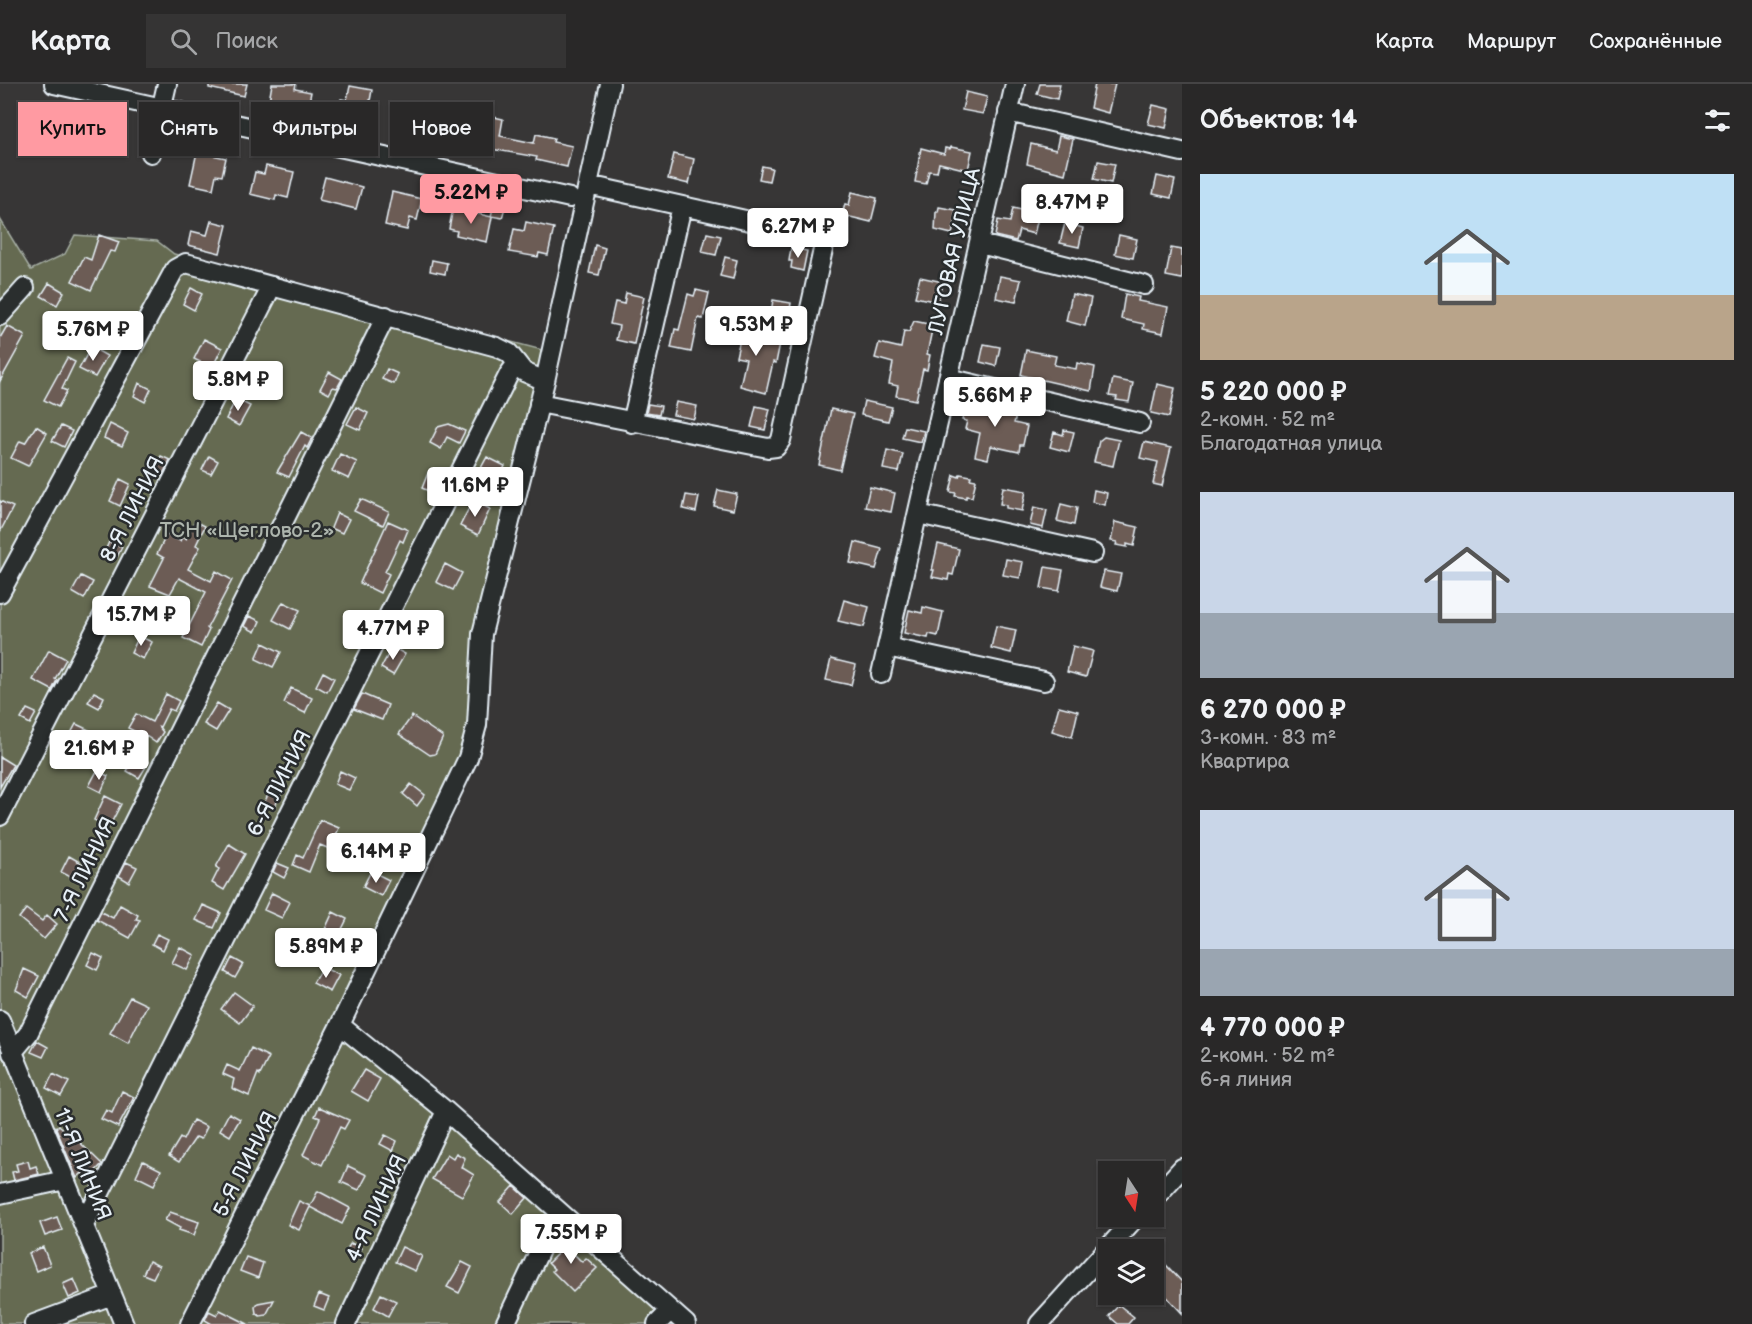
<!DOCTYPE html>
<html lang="ru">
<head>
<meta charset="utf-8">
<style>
  :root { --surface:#292828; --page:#353434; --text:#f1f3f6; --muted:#a5a6a8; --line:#454445; --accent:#ff9aa2 }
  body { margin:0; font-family:"Balsamiq Sans",sans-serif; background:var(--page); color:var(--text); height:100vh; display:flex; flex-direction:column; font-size:22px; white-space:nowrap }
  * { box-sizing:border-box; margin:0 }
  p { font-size:20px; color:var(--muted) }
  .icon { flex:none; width:33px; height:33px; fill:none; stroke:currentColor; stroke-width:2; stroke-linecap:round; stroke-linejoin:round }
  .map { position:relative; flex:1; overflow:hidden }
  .panel { display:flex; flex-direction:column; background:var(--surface); width:570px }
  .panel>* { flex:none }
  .guide { position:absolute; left:18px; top:18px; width:570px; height:54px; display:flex; gap:12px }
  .needle { width:39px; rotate:168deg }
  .tools { position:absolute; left:1098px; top:1077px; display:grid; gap:12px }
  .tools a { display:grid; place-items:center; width:66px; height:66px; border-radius:0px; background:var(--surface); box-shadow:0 2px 4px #0004,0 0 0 2px var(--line); font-size:30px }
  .price { position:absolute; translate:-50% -51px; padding:0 14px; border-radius:6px; background:#fff; color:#222; font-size:20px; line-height:39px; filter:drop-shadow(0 2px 3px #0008) }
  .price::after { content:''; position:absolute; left:50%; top:36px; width:18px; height:14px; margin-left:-9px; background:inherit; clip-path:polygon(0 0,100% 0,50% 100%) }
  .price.active { background:var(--accent); color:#111 }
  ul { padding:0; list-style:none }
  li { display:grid; align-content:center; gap:12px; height:318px; padding:0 18px }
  li span { display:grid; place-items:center; height:186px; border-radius:0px; color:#555 }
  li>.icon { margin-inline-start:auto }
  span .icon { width:108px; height:108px; fill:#fffc; stroke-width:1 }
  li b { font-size:26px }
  h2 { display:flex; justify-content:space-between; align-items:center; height:72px; padding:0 18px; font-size:26px }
  .chip { padding:0 21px; border-radius:0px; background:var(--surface); box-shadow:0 2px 4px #0004,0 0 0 2px var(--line); font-size:21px; line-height:54px }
  .chip.active { background:var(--accent); color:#111 }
  header { display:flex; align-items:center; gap:36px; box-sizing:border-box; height:84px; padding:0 30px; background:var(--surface); border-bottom:2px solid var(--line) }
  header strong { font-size:28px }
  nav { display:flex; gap:33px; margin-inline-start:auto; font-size:21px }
  .search { width:420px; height:54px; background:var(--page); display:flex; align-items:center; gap:15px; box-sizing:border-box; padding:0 21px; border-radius:0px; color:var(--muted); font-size:22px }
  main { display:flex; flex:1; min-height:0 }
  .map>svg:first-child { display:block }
  .green { fill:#656b51; stroke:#a6aea4; stroke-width:1.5 }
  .building { fill:#6c5b55; stroke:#e8f1f8; stroke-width:1.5 }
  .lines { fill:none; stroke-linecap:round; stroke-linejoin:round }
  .minor-casing { stroke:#e8f1f8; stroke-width:22 }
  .minor { stroke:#2a2d2e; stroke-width:18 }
  .labels { text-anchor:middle; stroke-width:5; stroke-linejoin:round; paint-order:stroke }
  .street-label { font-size:21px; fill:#e8f1f8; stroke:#2a2d2e }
  .park-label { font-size:21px; fill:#adb5ad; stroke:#2a2d2e }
</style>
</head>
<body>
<header>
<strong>Карта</strong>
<div class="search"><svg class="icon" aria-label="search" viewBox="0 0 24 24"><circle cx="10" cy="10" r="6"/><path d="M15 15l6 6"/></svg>Поиск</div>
<nav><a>Карта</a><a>Маршрут</a><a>Сохранённые</a></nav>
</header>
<main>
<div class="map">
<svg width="1182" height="1240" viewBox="0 0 1182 1240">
  <rect width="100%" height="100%" fill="#373636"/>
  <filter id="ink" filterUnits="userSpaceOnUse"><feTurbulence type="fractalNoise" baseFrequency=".0167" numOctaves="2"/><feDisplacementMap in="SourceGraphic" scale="12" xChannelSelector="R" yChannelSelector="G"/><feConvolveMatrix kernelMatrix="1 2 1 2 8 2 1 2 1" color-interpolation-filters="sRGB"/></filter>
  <g filter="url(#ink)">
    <!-- green -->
    <path class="green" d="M0,135l31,51 34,-16 10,-19 82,6 17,13 372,97 -74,372 -8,34 -126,260 355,307h-693z"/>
    <!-- building -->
    <path class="building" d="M209,0h38l-3,12 -35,-8z
      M272,0h24l-1,5 16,3 -4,20 -31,-6v-4l-7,-1z
      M1040,0h20l-3,15 -20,-5z
      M1095,0h20l-7,29 -18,-5z
      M350,2l22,4 -6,32 -29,-6 4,-17 6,1z
      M966,8l21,5 -4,17 -21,-4z
      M1153,21l17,4 -4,19 -18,-4z
      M408,22l19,4 -1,5 19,5 -4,21 -25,-6 -12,-8z
      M481,30l22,5 -3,17 34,7 2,-9 18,4 -1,4 19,4 -5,21 -31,-7 1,-3 -70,-12 4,-18 7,1z
      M1059,52l14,3 -8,35 -38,-10 4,-20 25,6z
      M951,63l21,4 -4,19 -29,-7 -2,9 -8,-1 -3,13 -11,-2 6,-34 23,6 1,-6 5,1z
      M197,68l29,6 -4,18 -6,-1 -3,14 -23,-5z
      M674,70l20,5 -5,25 -21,-5z
      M1098,77l17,3 -4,19 -17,-4z
      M266,82l28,6 -6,26 -12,-3 -1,5 -25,-6 5,-22 9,2z
      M762,82l10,2 -3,13 -10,-2z
      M1157,92l18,4 -4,18 -18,-4z
      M325,93l37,10 -6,22 -37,-9z
      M392,108l30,7 -5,21 -7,-2 -3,12 -22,-5z
      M852,108l25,6 -6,24 -29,-7 3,-11 4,1z
      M495,117l11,3 -4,14 -11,-2z
      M939,123l17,3 -1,6h2l-5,18 -17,-4 1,-18h2z
      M453,124l39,9 -5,25 -31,-7 1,-4 -8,-2z
      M1013,124l26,6 -5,20 -15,-4 -3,11 -21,-5 3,-16 12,2z
      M211,137l16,4 -7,28 -32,-8 3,-14 16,4z
      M526,138l28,6 -6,27 -9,-2 -1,4 -29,-5 5,-23 10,2z
      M1065,139l18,5 -4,19 -19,-4z
      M707,149l14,3 -5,19 -14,-3z
      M99,151l20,7 -4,10 -5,-1 -19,39 -19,-9 12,-24 7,3z
      M1119,151l18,4 -4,19 -18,-4z
      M595,161l10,3 -6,27 -10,-2z
      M791,164l16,3 -4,20 -12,-3 1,-7h-3z
      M1171,164l11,2v29l-16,-3z
      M725,173l12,3 -4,19 -13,-3z
      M432,176l15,3 -2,11 -15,-3z
      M1000,192l21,4 -5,22 -20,-4z
      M920,193l23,5 -5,20 -23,-5z
      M49,199l15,9 -7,13 -16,-9z
      M191,204l11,6 -8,16 -11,-6z
      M696,206l13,3 -6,26 -5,-1 -7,34 -20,-4 4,-19 4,1 9,-36 6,2z
      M626,209l18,4 -10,47 -18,-4 3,-14 -9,-2 5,-22 9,2z
      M1072,210l19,4 -6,28 -19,-5z
      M1125,210l14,3 -1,4 30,6 -5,26 -20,-4 1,-5 -23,-5z
      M773,216l18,3 -3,19 -18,-3z
      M746,228l9,2 -5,22 30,7 -4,20 -3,-1 -7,31 -26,-7 6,-27 -10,-2z
      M914,237l19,4 -6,29 3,1 -3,15 -4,-1 -7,31 -20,-4 2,-10 -9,-2 4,-21 -18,-5 4,-15 22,5 3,-17 5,1z
      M7,242l18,10 -25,45v-43z
      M204,255l18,9 -10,20 -18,-9z
      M984,260l16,3 -4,19 -16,-4z
      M91,263l16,9 -12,21 -16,-8z
      M1026,266l30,6 -2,9 22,4 1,-6 18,4 -4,24 -70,-16z
      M67,274l8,4 -13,27 5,2 -9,16 -14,-7z
      M387,285l11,5 -4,10 -12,-5z
      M329,288l13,7 -5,9 -4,-1 -4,7 -9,-5z
      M1113,295l20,4 -4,19 -13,-2 1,-3 -8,-1z
      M139,299l12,6 -6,13 -11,-6z
      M1157,300l18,4 -6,29 -18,-4z
      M236,315l14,7 -11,20 -13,-7z
      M864,317l28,6 -4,14 -27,-6z
      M676,318l21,4 -3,13 -21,-4z
      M971,319l33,7 1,-5 13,3 -4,15 13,3 -4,19h-3l-1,7 -28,-6 -3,13 -13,-3 5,-23 -15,-4 2,-8 -5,-1 3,-11 4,1z
      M648,320l13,2 -2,9 -13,-2z
      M756,322l14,3 -5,21 -14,-3z
      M356,323l12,6 -8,17 -13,-6z
      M831,325l22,5 -13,56 -21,-5z
      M110,340l18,9 -6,13 -18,-8z
      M449,340l16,7 -6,12 -12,-6 -6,12 -11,-6 8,-16z
      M36,342l11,7 -19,33 -17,-8 9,-17 5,2z
      M61,342l11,5 -8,16 -12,-6z
      M905,343l19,4 -3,11 -19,-4z
      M1064,346l10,2 -5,20 -19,-5 4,-15 9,3z
      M301,348l11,6 -5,10 -2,-2 -16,31 -12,-5z
      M1104,353l15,3 -6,26 -19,-4 5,-21z
      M1144,358l27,6 -9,38 -9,-2 5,-22 -18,-4z
      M887,366l16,4 -4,18 -16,-3z
      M340,370l17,8 -8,17 -17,-8z
      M161,372l9,4 -8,16 -9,-4z
      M209,372l9,5 -7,13 -9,-4z
      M487,373l18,9 -11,22 -19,-9z
      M428,389l10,4 -7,15 -9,-4z
      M960,390l11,2 -1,3 6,1 -4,17 -6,-1v2l-11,-2 1,-3 -6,-1 4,-17 5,2z
      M120,395l10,5 -10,22 -10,-5z
      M870,403l25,6 -4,19 -26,-5z
      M1003,403l23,4 -4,20 -16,-3v-3l-6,-1z
      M718,406l19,4 -4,16 -19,-4z
      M1094,406l13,3 -2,12 -13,-3z
      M686,411l13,2 -3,15 -13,-3z
      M361,415l28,13 -6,13 -29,-14z
      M473,416l17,9 -12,26 -18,-9z
      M0,417l13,6 -13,25z
      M1061,420l16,4 -3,17 -17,-4z
      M1034,423l13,3 -4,18 -13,-3z
      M337,429l12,6 -7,14 -11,-5z
      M195,437l10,5 -9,19 4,2 -12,22 23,12 5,-10 16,9 -25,48 2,2 -8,17 -18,-9 23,-46 -27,-14 -9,16 -20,-8 14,-28 -7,-4 10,-20 13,7 2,-4 4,2z
      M388,437l20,9 -5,12 -3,-2 -15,32 4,2 -9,19 -20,-10z
      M1115,438l23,5 -4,19 -7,-2v3l-11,-2 1,-3 -6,-1z
      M109,458l13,5 -5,10 -12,-6z
      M855,458l27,7 -6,20 -26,-6z
      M938,460l21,5 -6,26 -4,-1 -1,6 -16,-3 2,-7h-2z
      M1006,475l17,3 -3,16 -17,-3z
      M445,480l17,9 -9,17 -17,-8z
      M1045,483l18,3 -4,21 -18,-3z
      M1104,487l17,3 -4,17 -17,-4z
      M81,492l12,6 -9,17 -12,-7z
      M844,516l25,7 -5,20 -26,-6z
      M283,518l17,8 -10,19 -17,-9z
      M923,523l20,5 -5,24 -9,-2 -1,4 -24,-5 5,-23 13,3z
      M351,529l16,6 -6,13 -15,-7z
      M249,532l11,5 -5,11 -11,-6z
      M996,542l20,4 -5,23 -20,-5z
      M139,552l13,6 -9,17 -12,-6z
      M263,559l18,9 -8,15 -17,-8z
      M1073,562l20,5 -7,26 -19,-5z
      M392,563l13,7 -12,21 -12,-7z
      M49,566l17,9 -11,20 2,1 -5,10 -19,-10z
      M831,575l25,6 -5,20 -25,-5z
      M323,588l11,6 -7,14 -11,-6z
      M291,604l21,10 -7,15 -21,-10z
      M94,608l10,5 -5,11 -11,-6z
      M166,610l13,7 -5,10 -5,-2 -9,18 -2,-1 5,6 -7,11 -17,-12 -1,2 -10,-5 8,-14 16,8z
      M362,610l26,11 -6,15 -28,-11z
      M217,619l12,7 -13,21 -12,-7z
      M1059,622l19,5 -6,26 -20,-6z
      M27,625l9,4 -6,11 -9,-5z
      M412,632l31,21 -8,17 -5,1 -31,-21z
      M76,640l28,13 -8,15 -27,-15z
      M137,670l12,8 -10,16 -12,-7z
      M0,673l13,8 -13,22z
      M97,687l11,5 -7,16 -12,-6z
      M340,687l15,7 -6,12 -14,-6z
      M411,700l14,11 -8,11 -14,-12z
      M272,703l10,5 -8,16 -10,-5z
      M105,712l16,8 -12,23 -15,-7z
      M320,736l19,8 -9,21 -10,-4 -11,27 -16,-7 4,-10 6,3z
      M229,760l16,10 -21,36 -12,-7 7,-14 -3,-2z
      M69,772l21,12 -8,15 -21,-11z
      M126,778l11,5 -8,15 -10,-6z
      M277,779l12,5 -5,10 -11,-6z
      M371,787l18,9 -8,16 -18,-9z
      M272,809l18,9 -8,16 -18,-8z
      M120,821l18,10 -2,4 4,1 -10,18 -33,-18 4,-8 12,6z
      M203,821l18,8 -7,15 -18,-8z
      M26,825l16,12 5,-6 10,9 -13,15 -25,-21z
      M333,828l14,7 -11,22 -13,-7z
      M157,850l11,5 -5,11 -11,-6z
      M180,863l15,8 -8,15 -15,-7z
      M93,869l10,5 -6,12 -10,-5z
      M232,874l11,6 -8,14 -10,-6z
      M322,883l17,8 -9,17 -17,-9z
      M24,885l15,7 -11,21 -12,-7z
      M234,908l19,14 -13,17 -19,-14z
      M130,913l17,8 -19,38 -18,-10z
      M37,957l11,6 -5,10 -12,-5z
      M251,964l18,9 -9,18 -2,-2 -9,23 -17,-8 2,-9 -11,-5 4,-9 13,6z
      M364,986l16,9 -12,22 -17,-10z
      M53,990l16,8 -8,14 -15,-8z
      M122,1007l12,6 -16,30 -17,-8 5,-9 6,3z
      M319,1023l30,13 -5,9 -4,-2 -18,38 -19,-10 17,-37 -5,-2z
      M229,1029l11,6 -10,17 -10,-6z
      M193,1036l14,7 -6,12 -5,-2 -17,25 -10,-6 11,-18 3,2z
      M59,1041l10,9 1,-1 32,31 -14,15 -6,-6 -5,5 -21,-50z
      M385,1051l12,6 -4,10 -13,-7z
      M456,1069l9,5 -4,9 13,8 -12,21 -30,-17 15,-25 6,4z
      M28,1077l2,7 6,-2 3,8 -25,6 -2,-8 6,-1 -2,-7z
      M143,1077l18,9 -7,15 -18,-9z
      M348,1082l19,9 -8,15 -18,-8z
      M514,1102l13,12 -14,16 -13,-12z
      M318,1107l32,17 -8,16 -32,-17 -11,23 -11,-5 11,-24 11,5z
      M170,1128l29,10 -5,13 -15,-5 1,-2 -15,-8z
      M57,1133l5,13 -17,6 -5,-13z
      M564,1147l11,9 -7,8 14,14 4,-4 11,10 -24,24 -21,-21 2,-2 -6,-6 16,-16 -7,-7z
      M351,1159l10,5 -5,10 -11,-6z
      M43,1163l7,18 -14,6 -7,-18z
      M402,1163l20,9 -7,15 -20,-9z
      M1154,1168l28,30v31l-28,-30z
      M246,1173l17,6 -5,15 -18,-7z
      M149,1177l10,5 -6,12 -10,-4z
      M462,1178l10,5 -13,26 -12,-6z
      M74,1195l6,14 -11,5 -6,-14z
      M319,1210l10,4 -5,12 -10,-4z
      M381,1210l15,7 -8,15 -14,-8z
      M274,1216l-8,15 -6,1 -4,-3 -1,-6 3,-4z
      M1119,1221l15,12 -6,7h-10l-9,-8z
      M220,1226l28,14h-36l-7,-4 4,-9 8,4z"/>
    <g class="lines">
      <!-- minor casing -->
      <g class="minor-casing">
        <path id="minor" d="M54,0l516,114
          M1008,28l174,40
          M151,69l16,-69
          M980,160l164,41
          M0,232l25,-28
          M948,294l192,45
          M539,319l229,45 8,-1 5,-7 43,-195 -2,-6 -5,-3 -229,-51
          M632,339l50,-217
          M918,430l175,39
          M0,509l175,-324 11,-6 311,84 12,6 15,19 21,9
          M887,563l157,34
          M881,590l134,-590
          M0,732l272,-530
          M0,936l124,304
          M340,941l106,86 240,213
          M12,969l16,-19 358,-718
          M0,1110l65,-14
          M1154,1115l28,-31
          M84,1141l425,-851 8,-11
          M34,1240l78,-29
          M190,1240l150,-299 128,-267 9,-33 5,-91 63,-253 65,-297
          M346,1240l100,-213
          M505,1240l46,-97 12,-11
          M657,1240l13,-13
          M1039,1240l98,-108"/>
      </g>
      <!-- minor -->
      <use href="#minor" class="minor"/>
    </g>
  </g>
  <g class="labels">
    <!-- street labels -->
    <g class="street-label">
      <text transform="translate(954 167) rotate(-77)" y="7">ЛУГОВАЯ УЛИЦА</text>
      <text transform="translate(132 425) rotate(-63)" y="7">8-Я ЛИНИЯ</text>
      <text transform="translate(279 699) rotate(-63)" y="7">6-Я ЛИНИЯ</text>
      <text transform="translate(85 785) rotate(-64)" y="7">7-Я ЛИНИЯ</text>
      <text transform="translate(83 1080) rotate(68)" y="7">11-Я ЛИНИЯ</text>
      <text transform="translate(245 1080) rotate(-63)" y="7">5-Я ЛИНИЯ</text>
      <text transform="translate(376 1124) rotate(-65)" y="7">4-Я ЛИНИЯ</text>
    </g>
    <!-- park labels -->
    <g class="park-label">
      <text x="247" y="453">ТСН «Щеглово-2»</text>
    </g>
  </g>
</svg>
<div class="tools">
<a><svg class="needle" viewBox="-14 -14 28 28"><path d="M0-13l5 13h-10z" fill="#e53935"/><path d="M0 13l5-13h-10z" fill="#a5a6a8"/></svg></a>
<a><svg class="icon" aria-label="layers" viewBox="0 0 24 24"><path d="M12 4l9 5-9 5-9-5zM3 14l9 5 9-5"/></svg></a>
</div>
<b class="price active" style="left:471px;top:141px">5.22M ₽</b>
<b class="price" style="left:1072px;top:151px">8.47M ₽</b>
<b class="price" style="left:798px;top:175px">6.27M ₽</b>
<b class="price" style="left:756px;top:273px">9.53M ₽</b>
<b class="price" style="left:93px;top:278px">5.76M ₽</b>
<b class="price" style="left:238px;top:328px">5.8M ₽</b>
<b class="price" style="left:995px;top:344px">5.66M ₽</b>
<b class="price" style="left:475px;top:434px">11.6M ₽</b>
<b class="price" style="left:141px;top:563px">15.7M ₽</b>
<b class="price" style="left:393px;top:577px">4.77M ₽</b>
<b class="price" style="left:99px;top:697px">21.6M ₽</b>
<b class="price" style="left:376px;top:800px">6.14M ₽</b>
<b class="price" style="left:326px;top:895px">5.89M ₽</b>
<b class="price" style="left:571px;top:1181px">7.55M ₽</b>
<div class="guide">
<a class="chip active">Купить</a>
<a class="chip">Снять</a>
<a class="chip">Фильтры</a>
<a class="chip">Новое</a>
</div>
</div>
<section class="panel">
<h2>Объектов: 14<svg class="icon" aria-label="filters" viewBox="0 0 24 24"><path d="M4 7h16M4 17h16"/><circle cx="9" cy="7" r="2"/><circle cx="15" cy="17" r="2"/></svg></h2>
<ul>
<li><span style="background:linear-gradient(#bfe0f5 65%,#b9a48a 0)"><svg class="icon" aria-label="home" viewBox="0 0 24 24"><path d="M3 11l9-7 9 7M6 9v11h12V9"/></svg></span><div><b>5 220 000 ₽</b><p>2-комн. · 52 m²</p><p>Благодатная улица</p></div></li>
<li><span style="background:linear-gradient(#c9d6e8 65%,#9aa5b1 0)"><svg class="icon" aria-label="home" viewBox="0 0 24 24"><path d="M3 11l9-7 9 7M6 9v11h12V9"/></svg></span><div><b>6 270 000 ₽</b><p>3-комн. · 83 m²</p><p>Квартира</p></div></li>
<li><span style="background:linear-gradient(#c9d6e8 75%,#9aa5b1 0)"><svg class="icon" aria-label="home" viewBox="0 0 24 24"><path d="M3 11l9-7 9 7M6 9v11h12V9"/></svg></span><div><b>4 770 000 ₽</b><p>2-комн. · 52 m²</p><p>6-я линия</p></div></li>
</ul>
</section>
</main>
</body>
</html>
